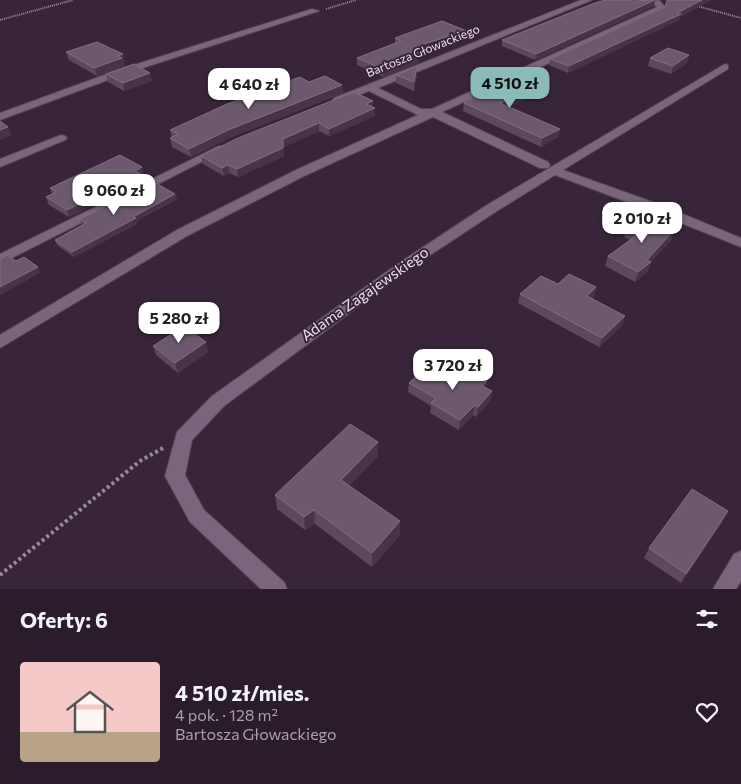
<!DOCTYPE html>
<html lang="pl">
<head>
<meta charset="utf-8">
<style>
  :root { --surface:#2b1c2c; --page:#372938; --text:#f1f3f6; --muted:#a6a1a9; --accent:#8bbbb9 }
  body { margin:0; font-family:Commissioner,sans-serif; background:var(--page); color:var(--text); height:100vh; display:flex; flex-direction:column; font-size:19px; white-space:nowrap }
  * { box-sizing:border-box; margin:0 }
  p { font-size:16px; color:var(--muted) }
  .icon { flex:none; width:28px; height:28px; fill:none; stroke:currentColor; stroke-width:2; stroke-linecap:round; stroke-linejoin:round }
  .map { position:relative; height:589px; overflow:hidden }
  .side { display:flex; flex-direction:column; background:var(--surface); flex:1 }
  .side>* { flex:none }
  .price { position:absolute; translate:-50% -42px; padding:0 11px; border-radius:10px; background:#fff; color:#222; font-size:16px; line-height:32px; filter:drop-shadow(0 1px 2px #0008) }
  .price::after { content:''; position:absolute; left:50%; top:30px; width:15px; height:11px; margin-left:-8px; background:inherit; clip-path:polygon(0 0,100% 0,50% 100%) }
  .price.selected { background:var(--accent); color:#111 }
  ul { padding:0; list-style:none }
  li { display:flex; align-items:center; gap:15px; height:125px; padding:0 20px }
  li span { display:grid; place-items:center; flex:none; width:140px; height:100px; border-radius:5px; color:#555 }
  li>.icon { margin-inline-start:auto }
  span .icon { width:60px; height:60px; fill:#fffc; stroke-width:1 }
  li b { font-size:21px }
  h2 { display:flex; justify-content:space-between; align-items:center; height:60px; padding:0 20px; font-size:21px }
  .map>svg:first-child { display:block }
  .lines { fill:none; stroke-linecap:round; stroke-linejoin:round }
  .minor-casing { stroke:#544456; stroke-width:2 }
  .path-far1 { stroke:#99899a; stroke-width:2; stroke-dasharray:1 1; stroke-linecap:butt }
  .path { stroke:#99899a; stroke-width:4; stroke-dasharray:3 3; stroke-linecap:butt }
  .minor { fill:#7b657d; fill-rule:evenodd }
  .wall { fill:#5d485f }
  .shaded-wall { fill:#48334a }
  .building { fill:#6c596e; stroke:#806e82 }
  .labels { text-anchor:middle; stroke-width:4; stroke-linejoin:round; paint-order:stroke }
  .far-street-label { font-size:12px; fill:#ecdfed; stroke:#39253a }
  .street-label { font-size:15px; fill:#ecdfed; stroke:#39253a }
</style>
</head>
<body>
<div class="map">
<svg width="741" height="589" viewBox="0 0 741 589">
  <rect width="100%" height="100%" fill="#39253a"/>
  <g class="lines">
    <!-- minor casing -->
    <g class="minor-casing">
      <path id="minor" d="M581,0h11l-214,88 43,21h11l225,-102 -5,-5 7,-2 6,7 -2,4 -221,101 106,50 2,3 -2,3h-8l-107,-51 -129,59 -117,60 -187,112v-13l177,-105 119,-60 122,-55 -49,-24 -31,12 -5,-3 1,-2z
        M312,9l7,2 -195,63 -124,46v-7l118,-43z
        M725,64l3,1v4l-165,101 98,35 80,33v9l-90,-36 -96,-36 -58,36 -88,58 -185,137 -32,34 -7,35 19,35 80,72 3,7h-26l-71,-67 -25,-46 12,-44 35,-36 187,-133 88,-58z
        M61,135l4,1 2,2 -2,2 -65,27v-8z
        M219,146l6,3 -2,2 -223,113v-10z
        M741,551v30l-5,8h-23l21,-35z"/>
    </g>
    <!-- path-far1 -->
    <path class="path-far1" d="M697,6l44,12
      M326,9l30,-9
      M0,20l73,-20"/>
    <!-- path -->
    <path class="path" d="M0,575l140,-114 23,-13"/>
    <!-- minor -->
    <use href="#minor" class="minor"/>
  </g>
  <!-- wall -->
  <path class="wall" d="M667,0h44l-31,17 -1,3 -111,53 -19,-8 1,-6 115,-52z
    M654,6l-119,54 -33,-14v-6z
    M395,38h71l-46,15 -2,10 -35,14 -26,-12v-7l38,-15z
    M66,52l59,10h-2l1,4 -27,10 -28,-16z
    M689,55l-2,8 -16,11 -23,-8 2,-8z
    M150,73l2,8 -28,10 -16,-9 -2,-8z
    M417,74l-3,17 -18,-8v-8z
    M309,82l33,3 1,8 -114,45 -38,19 -19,-10 -2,-9 2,-1 -2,-7z
    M531,89l-1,8 -22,10 52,22 -2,8 -17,10 -78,-36 1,-8 16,-8z
    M373,107l2,1v8l-46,20 -10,-5 -35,16v9l-46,21 -9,-4 -5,3 -21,-12 -2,-8z
    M142,167l2,8 -2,1 1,5 -74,36 -20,-12 -3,-8 6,-3 -2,-6z
    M175,194l2,5 -40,22v3l-63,33 -17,-12 -2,-5 27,-15 -2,-6z
    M627,228l47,2 -3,10 -20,22 -3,9 -13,11 -30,-16 3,-10 22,-16 -6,-3z
    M558,284l38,3 -2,10 -2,2 33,17 -3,10 -23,21 -81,-44 2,-9z
    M206,342l2,10 -30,21 -22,-18 -3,-9z
    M435,377l33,1 19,3 -1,7 6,3 -2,10 -14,16 -3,-2 -14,15 -29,-17 1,-7 -23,-14 1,-9z
    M378,456l-29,30 51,49 -28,32 -57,-43 -10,6 -28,-21 -2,-14z
    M723,521l-42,62 -37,-25 5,-10z"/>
  <!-- shaded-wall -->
  <path class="shaded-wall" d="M655,0l-1,6 -119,54 1,-6z
    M702,0h9l-31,17 -1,3 -111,53 1,-7z
    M467,31l-1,7 -46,15 -2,10 -35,14v-8l37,-24z
    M123,54l2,8h-2l1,4 -27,10 -3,-8 23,-12z
    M689,55l-2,8 -16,11 2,-8z
    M417,66v8l-3,17v-9z
    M150,73l2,8 -28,10 -1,-8z
    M342,85l1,8 -114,45 -38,19 -2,-8 39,-19z
    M531,89l-1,8 -31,15 1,-9z
    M373,101v7l-7,-4z
    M375,108v8l-46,20v-7z
    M319,123v8l-35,16v9l-46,21 -1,-8 46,-30z
    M8,127l4,8 -12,5v-10z
    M560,129l-2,8 -17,10 1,-9z
    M228,165l1,8 -5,3 -2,-8z
    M142,167l2,8 -2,1 1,5 -74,36 -2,-7z
    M175,194l2,5 -40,22v3l-63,33 -2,-5 61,-35z
    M674,230l-3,10 -20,22 -3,9 -13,11 3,-10 9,-12z
    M38,267l2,6 -40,22v-8z
    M596,287l-2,10 -10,9 3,-10z
    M625,316l-3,10 -23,21 3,-9z
    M206,342l2,10 -30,21 -3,-10z
    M487,381l-1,9 -4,-4z
    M492,391l-2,10 -14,16 2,-10z
    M475,405l-2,10 -14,15 1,-10z
    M378,442v14l-37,38v-14z
    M314,510l1,14 -10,6 -1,-13z
    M728,511l-5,10 -42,62 5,-9z
    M400,521v14l-28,32v-14z"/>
  <!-- building -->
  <path class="building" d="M605,0h22l6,1 22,-1 -119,54 -34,-14 90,-36z
    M667,0h35l-25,13 4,1 -112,52 -19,-7 115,-52z
    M442,21l25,10 -47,14 -1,10 -36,14 -26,-11 44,-17 -6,-3z
    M97,42l26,12 -6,2 5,2 -28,10 -28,-16z
    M668,48l21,7 -16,11 -23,-8z
    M134,64l16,9 -27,10 -17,-9z
    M417,66l-3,16 -18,-7z
    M325,76l17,9 -114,45 -39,19 -19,-11 8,-4 -8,-4 57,-26 73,-27 9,5z
    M513,81l18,8 -31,14 60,26 -18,9 -78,-35 7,-4 3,-6 6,2z
    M354,92l19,9 -7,3 9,4 -46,21 -10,-6 -36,16v9l-46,21 -9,-4 -6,3 -21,-12 37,-18z
    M0,121l8,6 -8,3z
    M120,155l22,12 -7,4 6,3 -74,36 -21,-13 10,-5 -6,-4z
    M154,182l21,12 -42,23 3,1 -64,34 -17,-12 31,-17 -6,-4z
    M639,216l35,14 -27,30 4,2 -13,10 -30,-16 32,-23 -13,-5z
    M7,255l9,6 8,-4 14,10 -38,20v-28z
    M569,274l27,13 -9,9 38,20 -23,22 -82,-44 21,-18 17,8z
    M184,326l22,16 -31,21 -22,-17z
    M446,366l22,12 5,-5 14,8 -5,5 10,5 -14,16 -3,-2 -15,15 -29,-17 5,-5 -27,-15 14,-13 12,7z
    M350,424l28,18 -37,38 59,41 -28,32 -58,-43 -10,7 -29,-22z
    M692,489l36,22 -42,63 -37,-26z"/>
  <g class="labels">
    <!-- far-street labels -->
    <g class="far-street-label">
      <text transform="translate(423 51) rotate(-22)" y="4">Bartosza Głowackiego</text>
    </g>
    <!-- street labels -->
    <g class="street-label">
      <text transform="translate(365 294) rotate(-35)" y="5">Adama Zagajewskiego</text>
    </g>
  </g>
</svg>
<b class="price selected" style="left:510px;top:109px">4 510 zł</b>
<b class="price" style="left:249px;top:110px">4 640 zł</b>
<b class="price" style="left:114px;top:216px">9 060 zł</b>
<b class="price" style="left:642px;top:244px">2 010 zł</b>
<b class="price" style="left:179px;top:344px">5 280 zł</b>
<b class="price" style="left:453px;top:391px">3 720 zł</b>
</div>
<section class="side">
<h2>Oferty: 6<svg class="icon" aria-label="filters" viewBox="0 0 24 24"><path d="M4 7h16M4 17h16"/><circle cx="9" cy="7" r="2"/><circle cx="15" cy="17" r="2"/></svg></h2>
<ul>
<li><span style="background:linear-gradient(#f6c9c9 70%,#b9a48a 0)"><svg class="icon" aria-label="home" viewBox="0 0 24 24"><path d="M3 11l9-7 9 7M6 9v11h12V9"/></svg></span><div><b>4 510 zł/mies.</b><p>4 pok. · 128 m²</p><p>Bartosza Głowackiego</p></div><svg class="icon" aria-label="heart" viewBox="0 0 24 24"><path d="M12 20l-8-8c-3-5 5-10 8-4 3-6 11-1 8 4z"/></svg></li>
</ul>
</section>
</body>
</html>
